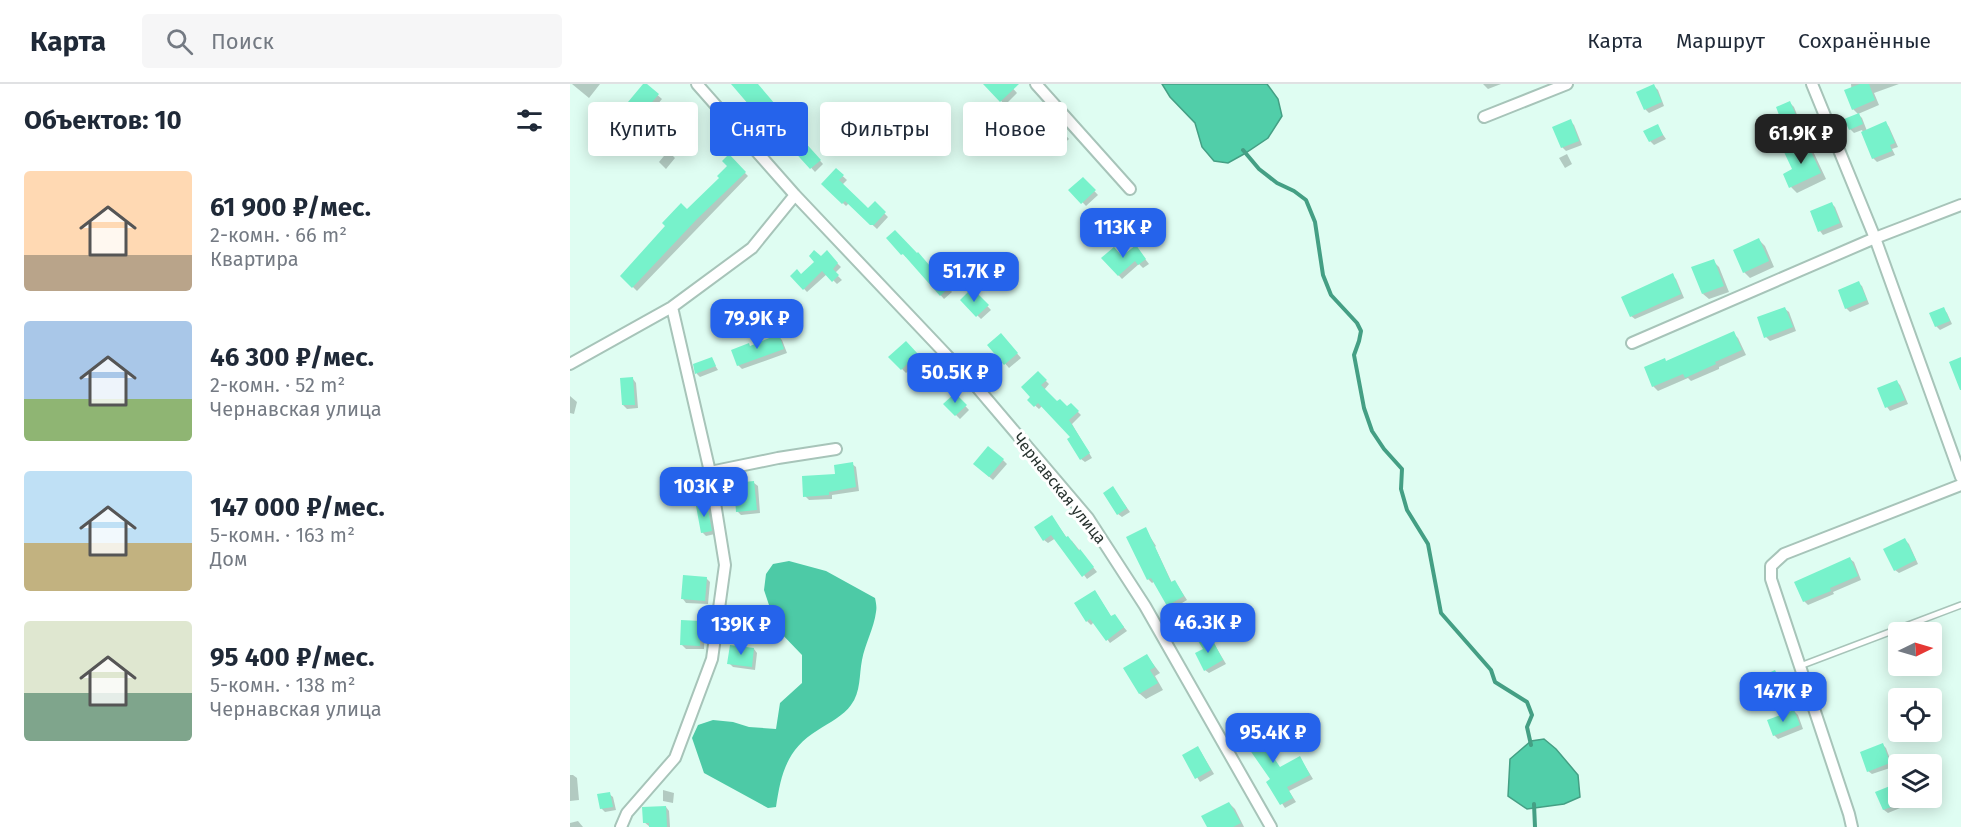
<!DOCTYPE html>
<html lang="ru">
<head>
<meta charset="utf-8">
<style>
  :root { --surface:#fff; --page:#f6f6f7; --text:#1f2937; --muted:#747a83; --line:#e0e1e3; --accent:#2563eb }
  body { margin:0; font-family:"Fira Sans",sans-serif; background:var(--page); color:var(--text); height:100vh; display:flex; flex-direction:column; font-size:22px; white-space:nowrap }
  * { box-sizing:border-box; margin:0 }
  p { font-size:20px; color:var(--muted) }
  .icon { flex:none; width:33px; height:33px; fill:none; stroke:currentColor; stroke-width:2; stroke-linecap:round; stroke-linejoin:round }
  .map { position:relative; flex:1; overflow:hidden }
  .side { display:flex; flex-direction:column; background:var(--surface); width:570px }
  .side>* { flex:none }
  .top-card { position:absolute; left:18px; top:18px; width:570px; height:54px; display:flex; gap:12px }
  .needle { width:39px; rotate:85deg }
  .buttons { position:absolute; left:1318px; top:538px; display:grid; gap:12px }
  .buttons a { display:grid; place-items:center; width:54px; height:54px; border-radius:6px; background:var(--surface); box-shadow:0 3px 15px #0003; font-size:30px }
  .price { position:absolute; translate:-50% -51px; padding:0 14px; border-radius:12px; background:var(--accent); color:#fff; font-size:20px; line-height:39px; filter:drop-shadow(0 2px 3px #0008) }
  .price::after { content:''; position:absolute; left:50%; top:36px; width:18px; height:14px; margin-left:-9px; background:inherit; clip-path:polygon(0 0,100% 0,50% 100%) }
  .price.selected { background:#222; color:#fff }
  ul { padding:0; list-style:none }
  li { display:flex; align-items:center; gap:18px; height:150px; padding:0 24px }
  li span { display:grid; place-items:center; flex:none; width:168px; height:120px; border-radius:6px; color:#555 }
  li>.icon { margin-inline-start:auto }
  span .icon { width:72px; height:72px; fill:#fffc; stroke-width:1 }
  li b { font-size:26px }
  h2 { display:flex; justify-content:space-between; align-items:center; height:72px; padding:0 24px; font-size:26px }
  .pill { padding:0 21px; border-radius:6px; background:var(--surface); box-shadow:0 3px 15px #0003; font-size:21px; line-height:54px }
  .pill.selected { background:var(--accent); color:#fff }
  header { display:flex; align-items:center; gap:36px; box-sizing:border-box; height:84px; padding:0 30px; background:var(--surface); border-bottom:2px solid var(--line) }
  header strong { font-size:28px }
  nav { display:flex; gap:33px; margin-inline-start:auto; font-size:21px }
  .search { width:420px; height:54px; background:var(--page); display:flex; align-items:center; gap:15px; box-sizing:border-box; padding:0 21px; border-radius:6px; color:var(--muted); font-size:22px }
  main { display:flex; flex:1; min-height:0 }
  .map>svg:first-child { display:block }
  .forest { fill:#4dcaa6 }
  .water { fill:#51cea9; stroke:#449f84; stroke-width:1.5 }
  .shadow { fill:#0003 }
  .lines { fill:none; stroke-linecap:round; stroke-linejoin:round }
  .stream { stroke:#449f84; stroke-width:4 }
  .building { fill:#77f2cb }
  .service-casing { stroke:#a7c4b9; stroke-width:8 }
  .minor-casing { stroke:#a7c4b9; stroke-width:14 }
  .service { stroke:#fff; stroke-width:5 }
  .minor { stroke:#fff; stroke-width:10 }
  .labels { text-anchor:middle; stroke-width:6; stroke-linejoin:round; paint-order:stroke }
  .street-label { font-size:16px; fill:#27322e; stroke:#fff }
</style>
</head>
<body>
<header>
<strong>Карта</strong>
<div class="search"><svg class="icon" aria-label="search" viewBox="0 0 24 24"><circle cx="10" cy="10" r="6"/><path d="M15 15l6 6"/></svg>Поиск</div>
<nav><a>Карта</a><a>Маршрут</a><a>Сохранённые</a></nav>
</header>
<main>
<section class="side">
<h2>Объектов: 10<svg class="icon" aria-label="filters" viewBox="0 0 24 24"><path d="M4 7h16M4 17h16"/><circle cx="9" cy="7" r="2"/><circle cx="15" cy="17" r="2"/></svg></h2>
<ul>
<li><span style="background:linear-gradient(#ffd9b3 70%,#b9a48a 0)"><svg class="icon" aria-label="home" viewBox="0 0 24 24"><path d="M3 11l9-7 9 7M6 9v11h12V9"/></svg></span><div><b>61 900 ₽/мес.</b><p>2-комн. · 66 m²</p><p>Квартира</p></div></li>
<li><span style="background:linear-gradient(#a9c7e8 65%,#8fb573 0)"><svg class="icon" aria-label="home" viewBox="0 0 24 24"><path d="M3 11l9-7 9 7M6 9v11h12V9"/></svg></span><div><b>46 300 ₽/мес.</b><p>2-комн. · 52 m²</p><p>Чернавская улица</p></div></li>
<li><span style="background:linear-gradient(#bfe0f5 60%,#c2b280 0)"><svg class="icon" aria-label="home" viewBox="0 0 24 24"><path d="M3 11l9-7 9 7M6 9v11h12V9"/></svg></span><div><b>147 000 ₽/мес.</b><p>5-комн. · 163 m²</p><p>Дом</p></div></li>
<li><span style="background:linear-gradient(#dfe7d0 60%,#7fa58c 0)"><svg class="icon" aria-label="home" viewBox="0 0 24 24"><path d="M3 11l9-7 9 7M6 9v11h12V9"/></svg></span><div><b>95 400 ₽/мес.</b><p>5-комн. · 138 m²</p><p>Чернавская улица</p></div></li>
</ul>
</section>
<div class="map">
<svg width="1391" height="743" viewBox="0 0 1391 743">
  <rect width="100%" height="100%" fill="#dffdf2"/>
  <!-- forest -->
  <path class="forest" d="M219,477l37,10 49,27c1,5 2,9 1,14 -2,16 -11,32 -14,48 -3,15 -1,32 -11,45 -7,10 -22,18 -33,25 -31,19 -37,43 -42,77l-8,1 -64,-35 -12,-35 6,-13 15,-5 20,2 16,5 27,2 4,-26 22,-20v-28l-25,-26 -13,-39 2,-16 7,-10z"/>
  <!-- water -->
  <path class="water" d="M592,0h105l11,15 4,17 -14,22 -24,16 -16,9 -14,-2 -12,-14 -7,-24 -25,-26z
    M974,655l12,10 22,26 2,22 -16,7 -37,5 -19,-13 2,-37 21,-18z"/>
  <!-- shadow -->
  <path class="shadow" d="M2,0h28l-11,14z
    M75,0l17,15 -15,18 -13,-11z
    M163,0h18l10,5 33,40 -4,4 -3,-3 -6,5 -26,-28 -1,1 -4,-4z
    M415,0h24l8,9 -12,12z
    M913,0h18l-13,5z
    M1281,0h48l-25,9 5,12 -21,9 -5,-5z
    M1084,2l4,4 6,16 -15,7 -4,-4z
    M1220,19l4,4 7,18 -12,5 -4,-3z
    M455,30l11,11 -26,24 -11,-11z
    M1288,30l4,4 5,13 19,-8 3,4 9,20 -6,2 3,6 -18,7 -4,-4 -11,-28 -8,3 -4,-4z
    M481,35l18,20 -11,10 -4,-3z
    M1000,37l4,4 8,20 -16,6 -4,-4z
    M1087,42l9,13 -12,6 -4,-4z
    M232,57l21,23 -8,8 -22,-24z
    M1236,59l6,6 14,30 -29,14 -6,-6z
    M98,67l7,7 -9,11 -7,-7z
    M997,70l5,10 -7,4 -6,-10z
    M159,73l19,19 -111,115 -15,-15 99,-98 8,-12z
    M266,86l11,10 -5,5 26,25 7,-6 13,13 -11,12 -28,-26 -3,3 -23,-22z
    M513,95l15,16 -12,11 -15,-16z
    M1261,119l4,4 8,20 -20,8 -3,-4z
    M318,154l33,19 31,35 -8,7 -37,-43 -1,1z
    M1189,156l6,6 9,21 -24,11 -6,-6z
    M569,167l10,13 -6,4 -4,-4 -17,15 -19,-21h19z
    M257,169l14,14 -6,6 7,7 -5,4 -10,-10 -20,18 -15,-16h9z
    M1143,177l6,6 10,25 -20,7 -6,-5z
    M1102,191l4,4 8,19 -49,21 -4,-3z
    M1288,199l4,3 7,18 -19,8 -4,-4z
    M402,206l19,20 -10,9 -19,-19z
    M1215,225l4,3 7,19 -26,10 -4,-4z
    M1373,225l4,4 5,11 -12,6 -4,-4z
    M1163,249l5,5 8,17 -27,12v2l-28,12 -3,-3 -30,13 -5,-5 14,-23z
    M431,251l20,23 -12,10 -20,-23z
    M208,252l4,4 5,13 -45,16 -4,-4z
    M336,259l15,16 -15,14 -16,-16z
    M141,275l7,11 -18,7 -3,-3 -2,-9z
    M468,289l11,11 -5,6 13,13 10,5 4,-3 10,10 -9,9 20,34 -7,4 -4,-3 -9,-22 -30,-31 -3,3 -10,-9z
    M63,295l3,4 2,25 -11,1 -4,-4z
    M1326,297l4,4 8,19 -18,7 -3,-4z
    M385,311l14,15 -9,9 -15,-15z
    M0,312l7,6 -3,12 -4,-1z
    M433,376l4,4 -14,16 -14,-12z
    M282,380l4,3 3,24 -27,4v4l-23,1 -4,-4z
    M117,394l4,4 2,19 -14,1 -3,-4z
    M184,399l4,3 2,27 -19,2 -4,-4z
    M543,404l17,24 -8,5 -4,-3z
    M136,422l4,3 5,25 -9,2 -4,-4z
    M485,437l12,17 5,3 25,31 -10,7 -31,-41 -8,5 -4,-3z
    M575,445l11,17 -1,1 17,36 6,3 9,14 -15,9 -17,-28 -3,2 -4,-4z
    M1335,456l4,4 9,20 -19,9 -4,-3z
    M1280,475l4,3 7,18 -28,12 1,2 -26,11 -4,-4z
    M136,494l4,4 -2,22 -22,-1 -3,-4z
    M525,507l17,27 6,2 9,11 -17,12 -16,-21 -3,3 -4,-4z
    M131,538l4,4 -1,23h-18l-4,-4z
    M640,553l16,27 -17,9 -4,-3v-20z
    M184,565l3,4 -2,17 -22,-3 -4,-4z
    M577,572l13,17 -5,3 8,14 -17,9 -6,-5 -14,-25z
    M1205,588l9,15 -24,11 -4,-3z
    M1224,627l4,4 5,14 -25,10 -4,-4z
    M677,634l33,50 20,-10 13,21 -24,12 7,11 -11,6 -17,-26 5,-2z
    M1313,661l3,3 7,19 -21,7 -4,-3z
    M631,668l13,22 -14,8 -16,-26z
    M0,691h3l4,3 2,22 -9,1z
    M1324,702l4,3 1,9h3l3,8 -17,7 -4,-3 -7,-18z
    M93,706l11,3 -1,10 -10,-2z
    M39,710l4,3 3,13 -11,2 -4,-4z
    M659,719l6,6 9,18h-35l-6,-10z
    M96,723l3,4 1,16h-20l-6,-5z
    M8,737l5,6h-13v-4z"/>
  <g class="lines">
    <!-- stream -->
    <path class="stream" d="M673,66l16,19 18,14 17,8 12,9 9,22 8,53 8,20 26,28 4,8 -2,10 -5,14 10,53 8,23 12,18 18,20 -1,20 6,21 21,34 13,69 50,57 4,12 32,20 5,13 -5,12 4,18
      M964,720l1,23"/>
  </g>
  <!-- building -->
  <path class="building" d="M73,0h4l12,10 -17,20 -14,-12z
    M161,0h27l34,40 -7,6 -3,-3 -6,6 -26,-29 -1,1z
    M413,0h36l-19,18z
    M1084,0l8,18 -18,8 -8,-18z
    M1290,0h9l6,16 -23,10 -8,-20z
    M1220,17l9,21 -15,6 -8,-21z
    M455,27l8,9 -28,27 -8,-9z
    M477,29l19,22 -13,12 -19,-22z
    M1289,29l4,11 -14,6 -5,-11z
    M1001,35l8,22 -18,7 -9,-21z
    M1316,37l9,22 -5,2 2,6 -20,8 -11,-27z
    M1088,40l5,11 -14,7 -6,-11z
    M232,55l19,21 -11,9 -19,-21z
    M1236,57l15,32 -32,15 -6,-14 9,-5 -8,-17z
    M159,70l17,18 -49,47 -65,69 -12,-12 45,-50 -3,-3 19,-20 6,6 32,-31 -2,-2 10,-10 -5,-5z
    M266,84l8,7 -5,5 26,25 3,3 7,-7 11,11 -12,13h-4l-25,-24 -3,3 -21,-20z
    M513,93l13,13 -15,14 -13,-14z
    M1262,118l8,21 -22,9 -8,-21z
    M325,146l22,23 1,-1 31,36 -9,8 -37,-42 -2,1 -15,-17z
    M1189,154l10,23 -26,12 -10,-23z
    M566,161l10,14 -8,6 -3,-4 -17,15 -17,-18 13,-11 8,9z
    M244,166l7,6 6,-6 11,13 -5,6 6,6 -7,7 -10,-11 -19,19 -13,-14 7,-7 4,5 13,-12 -5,-6z
    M1144,175l10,27 -22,8 -11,-27z
    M1103,189l8,21 -51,23 -9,-20z
    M1289,197l8,19 -22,9 -7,-19z
    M402,204l17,17 -13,12 -16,-17z
    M1215,223l8,20 -29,11 -7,-21z
    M1374,223l6,14 -15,6 -6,-14z
    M1164,247l8,19 -27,12 1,2 -31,14 -2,-4 -31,13 -8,-20 21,-9 1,3z
    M431,249l17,20 -14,12 -17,-20z
    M209,250l5,15 -47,17 -6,-16 18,-7 1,3z
    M336,257l12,13 -17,16 -13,-13z
    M142,273l4,9 -21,8 -2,-10z
    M1391,273v33h-1l-11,-28z
    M468,287l9,9 -6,5 16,16 3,-2 7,7 4,-3 8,8 -10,9 21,33 -10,7 -13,-21 3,-2 -32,-34 -4,4 -7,-7 3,-3 -9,-10z
    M63,293l2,28h-13l-2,-27z
    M1327,296l8,20 -20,8 -8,-20z
    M385,309l12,12 -12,11 -12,-12z
    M418,362l16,13 -15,18 -16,-13z
    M283,378l3,25 -27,5v3l-26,2 -1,-21 33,-2 -1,-9z
    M118,393l2,20 -16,2 -2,-21z
    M184,397l3,29 -21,2 -2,-29z
    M543,402l14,22 -10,7 -14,-22z
    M137,420l5,27 -11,2 -5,-27z
    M482,431l14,22 2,-1 11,15 1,-2 14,18 -12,10 -31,-42 -8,6 -9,-14z
    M576,443l25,55 4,-2 9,16 -17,10 -16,-28 -4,2 -21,-43z
    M1335,454l11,22 -22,11 -11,-22z
    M1280,473l8,19 -28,12 1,3 -28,11 -9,-20z
    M113,491l24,2 -2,24 -24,-2z
    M525,506l16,26 4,-2 9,13 -18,14 -16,-22 -4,3 -12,-19z
    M111,536l20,1 -1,25 -20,-1z
    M640,551l13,25 -19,11 -9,-18 8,-4 -5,-8z
    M160,561l24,3 -2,19 -25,-3z
    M577,570l8,13 -5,3 8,13 -19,11 -16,-26z
    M1205,586l6,13 -26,13 -6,-14z
    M1224,626l6,15 -27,11 -6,-16z
    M677,632l17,31 2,-1 14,21 20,-11 10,19 -23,12 6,11 -13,7 -14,-23 4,-3 -23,-33 -13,-23z
    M1313,659l7,20 -23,9 -7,-20z
    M628,662l13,24 -16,9 -13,-24z
    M1325,700l7,19 -19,7 -8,-18z
    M40,708l3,15 -13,2 -3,-15z
    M659,718l12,21 -8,4h-26l-6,-11z
    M96,722l1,21h-18v-4h-6l-1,-16z"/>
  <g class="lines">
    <!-- service casing -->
    <g class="service-casing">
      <path id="service" d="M1230,582l161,-61"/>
    </g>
    <!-- minor casing -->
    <g class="minor-casing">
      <path id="minor" d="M127,0l98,111 180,190 113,133 57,88 126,221
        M466,0l94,105
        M1242,0l63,154 86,239
        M914,33l83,-33
        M1062,259l243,-105 86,-33
        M0,280l102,-57 80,-59 43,-53
        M140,388l68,-14 58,-9
        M51,743l6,-14 48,-55 37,-99 13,-94 -15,-93 -38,-165
        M1282,743l-3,-13 -78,-235v-13l13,-12 177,-69"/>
    </g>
    <!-- service -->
    <use href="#service" class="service"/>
    <!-- minor -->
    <use href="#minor" class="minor"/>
  </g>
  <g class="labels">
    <!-- street labels -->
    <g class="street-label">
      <text transform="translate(490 404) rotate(51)" y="6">Чернавская улица</text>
    </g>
  </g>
</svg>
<div class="buttons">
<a><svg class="needle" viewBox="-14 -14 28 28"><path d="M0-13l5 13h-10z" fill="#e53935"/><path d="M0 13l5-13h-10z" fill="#747a83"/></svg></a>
<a><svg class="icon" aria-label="locate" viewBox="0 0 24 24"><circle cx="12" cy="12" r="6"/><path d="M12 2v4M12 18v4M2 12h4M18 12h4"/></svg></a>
<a><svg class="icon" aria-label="layers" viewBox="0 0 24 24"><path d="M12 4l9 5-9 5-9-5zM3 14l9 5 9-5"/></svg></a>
</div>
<b class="price selected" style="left:1231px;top:81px">61.9K ₽</b>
<b class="price" style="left:553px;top:175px">113K ₽</b>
<b class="price" style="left:404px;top:219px">51.7K ₽</b>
<b class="price" style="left:187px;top:266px">79.9K ₽</b>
<b class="price" style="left:385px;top:320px">50.5K ₽</b>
<b class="price" style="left:134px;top:434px">103K ₽</b>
<b class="price" style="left:638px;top:570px">46.3K ₽</b>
<b class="price" style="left:171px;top:572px">139K ₽</b>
<b class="price" style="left:1213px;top:639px">147K ₽</b>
<b class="price" style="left:703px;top:680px">95.4K ₽</b>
<div class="top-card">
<a class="pill">Купить</a>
<a class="pill selected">Снять</a>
<a class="pill">Фильтры</a>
<a class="pill">Новое</a>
</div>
</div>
</main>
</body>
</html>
